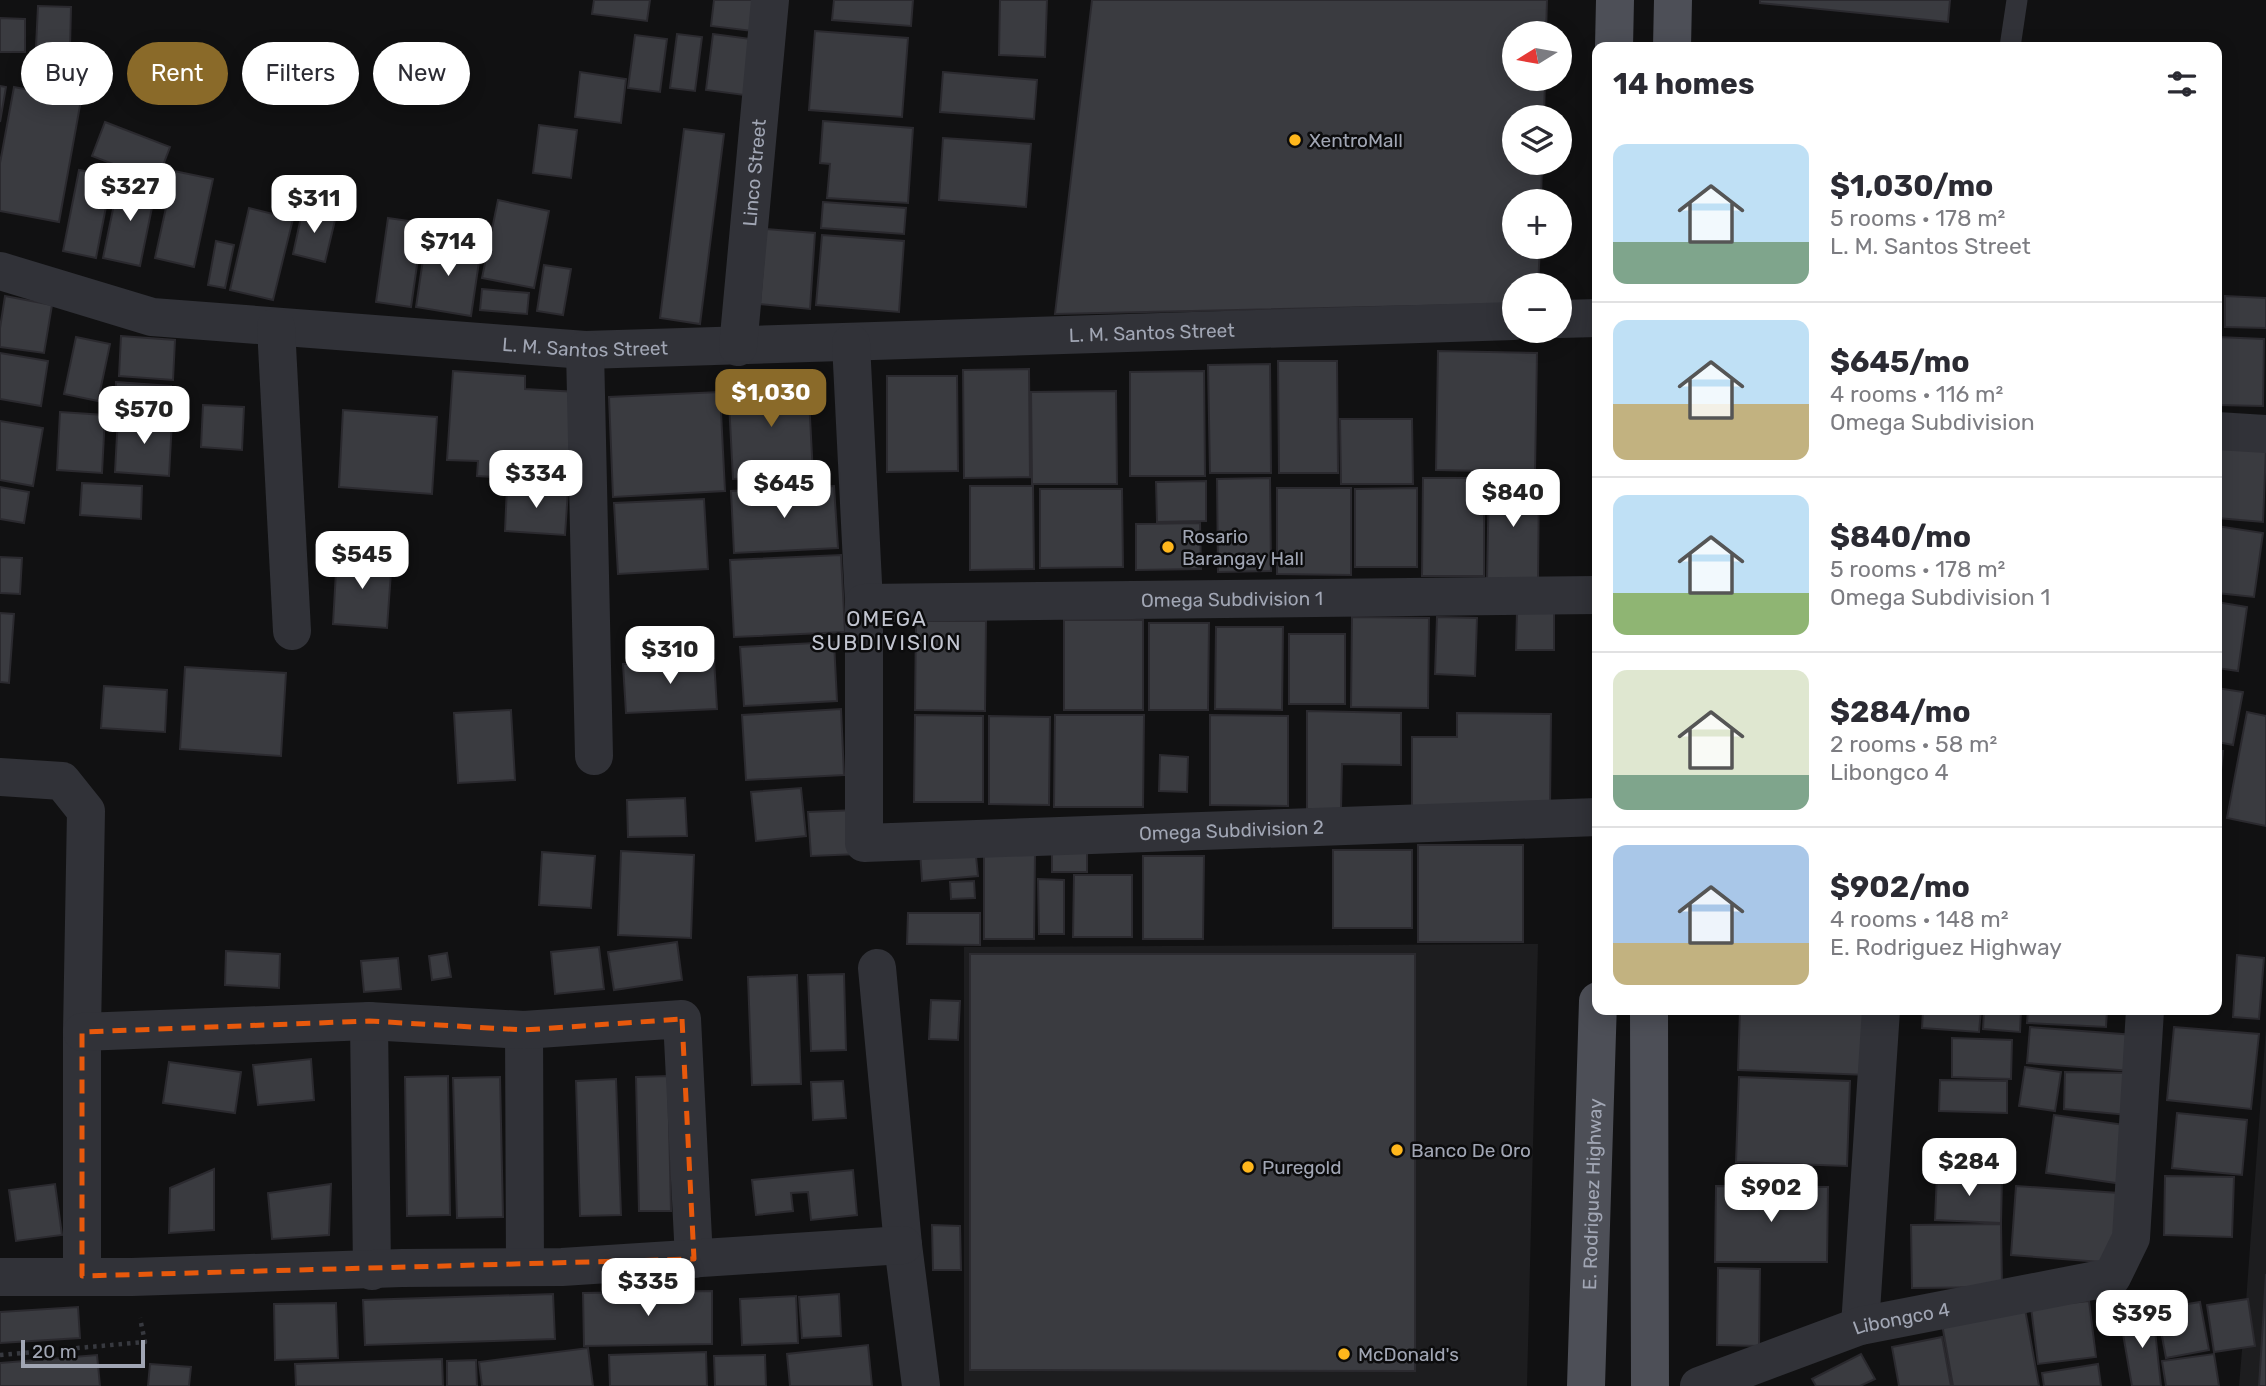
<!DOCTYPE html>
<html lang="en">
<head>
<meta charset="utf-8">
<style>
  :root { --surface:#fff; --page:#f2f2f3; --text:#2b2b33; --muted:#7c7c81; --line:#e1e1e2; --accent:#8a6a29 }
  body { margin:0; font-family:Rubik,sans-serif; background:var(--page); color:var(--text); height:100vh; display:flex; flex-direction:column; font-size:26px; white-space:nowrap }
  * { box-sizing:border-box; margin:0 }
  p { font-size:23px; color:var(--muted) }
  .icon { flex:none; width:38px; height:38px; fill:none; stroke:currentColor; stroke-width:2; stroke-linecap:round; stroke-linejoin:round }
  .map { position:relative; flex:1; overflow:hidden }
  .sheet { position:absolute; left:1592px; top:42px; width:630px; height:973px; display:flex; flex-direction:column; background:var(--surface); border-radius:14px; box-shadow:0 4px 18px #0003 }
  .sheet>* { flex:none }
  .guide { position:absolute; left:21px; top:42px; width:665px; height:63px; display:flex; gap:14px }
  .needle { width:46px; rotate:259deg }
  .buttons { position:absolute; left:1502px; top:21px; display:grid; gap:14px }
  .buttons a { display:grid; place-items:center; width:70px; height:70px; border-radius:50%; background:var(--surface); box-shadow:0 4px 18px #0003; font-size:35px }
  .scale { position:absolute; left:21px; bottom:18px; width:124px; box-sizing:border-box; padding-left:7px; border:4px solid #a1a6b4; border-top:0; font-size:19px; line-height:24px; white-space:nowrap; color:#a1a6b4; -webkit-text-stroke:5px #0c0c0d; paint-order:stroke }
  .price { position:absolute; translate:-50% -60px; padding:0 16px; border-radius:14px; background:#fff; color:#222; font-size:23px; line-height:46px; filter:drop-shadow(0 2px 4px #0008) }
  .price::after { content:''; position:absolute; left:50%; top:42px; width:21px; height:16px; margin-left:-10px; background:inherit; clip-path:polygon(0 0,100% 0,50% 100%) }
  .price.active { background:var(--accent); color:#fff }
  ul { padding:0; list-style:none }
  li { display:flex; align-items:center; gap:21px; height:175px; padding:0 21px }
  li+li { border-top:2px solid var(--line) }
  li span { display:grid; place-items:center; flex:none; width:196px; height:140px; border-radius:14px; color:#555 }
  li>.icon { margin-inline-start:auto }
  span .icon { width:84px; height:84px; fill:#fffc; stroke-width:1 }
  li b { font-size:30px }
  h2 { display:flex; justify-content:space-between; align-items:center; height:84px; padding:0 21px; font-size:30px }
  .chip { padding:0 24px; border-radius:32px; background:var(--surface); box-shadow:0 4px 18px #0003; font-size:24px; line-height:63px }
  .chip.active { background:var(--accent); color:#fff }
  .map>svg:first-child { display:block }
  .built { fill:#1d1d1f }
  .building { fill:#3a3b40; stroke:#2b2a2f; stroke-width:2 }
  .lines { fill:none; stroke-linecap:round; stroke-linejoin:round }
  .path { stroke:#37393f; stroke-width:4.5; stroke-dasharray:3.5 5; stroke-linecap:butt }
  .service { stroke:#313238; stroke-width:21 }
  .minor { stroke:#313238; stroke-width:38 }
  .primary { stroke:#4d4f57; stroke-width:38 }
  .marked { fill:none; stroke:#e8590c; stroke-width:5; stroke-dasharray:14 9; stroke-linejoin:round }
  .poi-dot { fill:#ffb71c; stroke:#0c0c0d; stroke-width:2.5 }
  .labels { text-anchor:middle; stroke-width:5; stroke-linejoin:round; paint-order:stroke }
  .poi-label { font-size:19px; fill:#a1a6b4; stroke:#0c0c0d; text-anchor:start }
  .street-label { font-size:19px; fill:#a1a6b4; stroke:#0c0c0d }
  .neighbourhood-label { font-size:21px; letter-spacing:2px; fill:#c2c5d0; stroke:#0c0c0d }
</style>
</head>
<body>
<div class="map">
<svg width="2266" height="1386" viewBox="0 0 2266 1386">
  <rect width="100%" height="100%" fill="#111112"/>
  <!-- built -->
  <path class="built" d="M1538,944l-11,442h-563v-439z
    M2266,1028v358h-27l7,-84z"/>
  <!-- building -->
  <path class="building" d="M594,0h56l-3,21 -55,-7z
    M714,0h41l-3,31 -41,-5z
    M834,0h79l-2,26 -79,-6z
    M1000,0h47l-2,57 -46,-2z
    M1092,0h455l-1,33h-32v46h31l-1,38h-30v46h28l-1,38h-27v46h26l-2,38h-24v19l-459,10z
    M1760,0h190l-2,22 -188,-19z
    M38,6l33,1 -1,41 -34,-1z
    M0,18l25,1v33h-25z
    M815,31l93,7 -6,79 -93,-7z
    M677,34l25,3 -7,54 -25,-3z
    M713,34l38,5 -7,56 -38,-5z
    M635,35l32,4 -7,53 -32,-4z
    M580,72l46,7 -5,44 -46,-6z
    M943,72l94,8 -3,39 -94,-7z
    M0,86l6,1 -6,35z
    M14,87l67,13 -22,122 -59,-11v-48z
    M823,121l90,7 -5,75 -81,-5 3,-34 -10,-1z
    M105,122l65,25 -13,34 -65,-25z
    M539,125l38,5 -6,48 -38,-5z
    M684,129l40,5 -24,190 -40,-6z
    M943,138l88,6 -5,63 -87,-7z
    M79,170l33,6 -16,82 -33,-7z
    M174,171l39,8 -19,88 -39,-9z
    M119,180l37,8 -16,78 -37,-8z
    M498,200l51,11 -15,77 -52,-10z
    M823,202l83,6 -2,26 -83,-6z
    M249,208l44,11 -20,81 -43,-10z
    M303,208l33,8 -11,46 -32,-8z
    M388,218l35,5 -12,84 -35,-5z
    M766,229l49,4 -5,76 -50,-5z
    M822,235l82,6 -5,71 -83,-7z
    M426,239l55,9 -10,68 -55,-9z
    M216,241l18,4 -9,43 -17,-3z
    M544,265l27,4 -8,46 -26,-4z
    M482,289l47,4 -2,21 -47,-4z
    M5,296l47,9 -8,48 -44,-6v-19z
    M2225,296l41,2v30l-41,-1z
    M121,336l54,4 -2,40 -54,-4z
    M76,337l34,7 -12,57 -34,-7z
    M2217,337l47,2 -1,67 -46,-1z
    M1438,351l99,2 -2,119 -99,-2z
    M0,353l48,8 -7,45 -41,-7z
    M1278,361h59l1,112h-59z
    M1270,364l1,109h-61l-2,-108z
    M1029,369l1,108 -66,1 -1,-108z
    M453,371l72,5v13l53,3 -6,90 -95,-6 1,-15 -31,-1z
    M1204,371l1,105h-75v-104z
    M887,376h70l1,95 -71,1z
    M808,379l5,96 -80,4 -5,-96z
    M116,382l55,4 -1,24 -55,-3z
    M1116,391l1,93h-85l-1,-92z
    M720,392l5,99 -112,6 -4,-100z
    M203,405l41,2 -2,43 -41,-3z
    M343,410l94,7 -5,77 -93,-7z
    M60,412l45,3 -3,58 -45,-3z
    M118,416l54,4 -3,56 -54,-4z
    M1340,419h72l1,65h-72z
    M0,421l43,7 -10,58 -33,-6z
    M2217,444l49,4 -3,74 -46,-4z
    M1489,476h50l-1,106 -51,-1z
    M1270,478l1,93 -53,1 -1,-93z
    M1423,478h61v98h-62z
    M1206,481v40l-49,1 -1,-40z
    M82,483l60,3 -1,33 -61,-4z
    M507,486l61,4 -3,45 -60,-4z
    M834,486l4,62 -104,5 -3,-62z
    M970,486h63l1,83 -64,1z
    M0,487l29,5 -5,31 -24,-4z
    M1277,488h74v87l-74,-1z
    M1417,488v79h-62v-78z
    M1040,489h82l1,78 -83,1z
    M704,499l4,70 -90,5 -4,-71z
    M1200,523l1,46 -65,1v-46z
    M2217,526l46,7 -9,64 -37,-4z
    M337,554l55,4 -5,70 -54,-4z
    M841,555l4,77 -111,5 -4,-77z
    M0,557l22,1 -2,36 -20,-1z
    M2217,602l30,5 -9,64 -21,-3z
    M1517,612h37v38h-38z
    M0,613l14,1 -5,69 -9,-1z
    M1352,617l77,1 -1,90 -77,-1z
    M1437,617l40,1 -2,58 -40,-2z
    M1064,620h79v90h-79z
    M916,621h70l-1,90 -70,-1z
    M1149,623h60l-1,87h-59z
    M1216,627h67l-1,83 -67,-1z
    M1289,634h56v70h-56z
    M834,642l3,59 -93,5 -4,-59z
    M714,659l3,50 -91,4 -3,-49z
    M185,667l101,6 -5,83 -101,-7z
    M104,686l63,4 -2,42 -64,-4z
    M2217,688l26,4 -10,53 -16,-3z
    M841,709l3,66 -98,5 -4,-65z
    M511,710l4,70 -57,3 -4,-70z
    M1307,711l94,2v52l-59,-1 -1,46 -34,-1z
    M2247,712l19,4v110l-39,-8z
    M1457,713l94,1 -1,93 -138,-1v-69h45z
    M915,715l68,1v86h-69z
    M1055,715h89l-1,92h-89z
    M1210,715l78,1v90l-78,-1z
    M989,716l61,1 -1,88 -60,-1z
    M2217,751h6l-6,57z
    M1160,755l28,2 -1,35 -28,-1z
    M801,788l5,48 -50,5 -5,-49z
    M685,798l2,38 -59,1 -1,-37z
    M857,810l2,44 -48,2 -3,-44z
    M1418,845h105v97h-105z
    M975,846l3,30 -56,5 -2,-30z
    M1052,850h35v22h-35z
    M1333,850h79v78h-79z
    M621,851l73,4 -3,83 -73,-3z
    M542,852l53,4 -4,52 -52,-3z
    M984,853h51l-1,86h-50z
    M1143,856h61l-1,83h-60z
    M1074,875h58v62h-59z
    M1038,879l26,1v54h-25z
    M974,881l1,17 -24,1 -1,-17z
    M908,913h72v32l-73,-1z
    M677,942l5,38 -68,10 -6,-38z
    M599,947l5,42 -49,5 -4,-42z
    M226,951l54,3 -1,34 -54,-3z
    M447,953l4,24 -19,3 -3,-24z
    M970,954h445v417l-445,-1z
    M2237,955l27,3 -5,61 -26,-2z
    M398,958l3,31 -37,3 -3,-31z
    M844,974l2,76 -35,1 -3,-76z
    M797,975l4,109 -49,1 -4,-108z
    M931,1000l29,1 -2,39 -29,-1z
    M1740,1010h130l-2,65 -130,-5z
    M1923,1010h58l-2,22 -57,-4z
    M1984,1010h37l-1,22 -37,-3z
    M2028,1010h79l-1,17 -79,-4z
    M2030,1027l105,8 -3,36 -105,-8z
    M2174,1027l85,7 -8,75 -84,-9z
    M1952,1038l60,2 -1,39 -59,-2z
    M311,1059l3,41 -56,5 -5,-40z
    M169,1062l72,10 -6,41 -72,-10z
    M2025,1067l36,5 -6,39 -36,-5z
    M2065,1072l67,1 -4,42 -64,-6z
    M448,1076l2,139 -43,1 -2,-139z
    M668,1076l3,135h-32l-3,-134z
    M500,1077l3,140 -46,1 -4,-140z
    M1739,1077l111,4 -3,85 -111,-4z
    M616,1079l5,136 -41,1 -4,-135z
    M1940,1080l67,1v32l-68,-2z
    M843,1081l3,37 -33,2 -2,-38z
    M2177,1113l70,7 -5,55 -70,-7z
    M2054,1115l78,11 -9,58 -77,-11z
    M214,1169v61l-45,3 1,-45z
    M853,1170l4,45 -46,5 -3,-28 -17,1 2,18 -37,4 -4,-35z
    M1937,1174l65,2 -1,47 -66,-3z
    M2165,1176l69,1 -2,60 -68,-2z
    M55,1184l7,51 -46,6 -7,-51z
    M331,1184l-2,51 -57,4 -4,-46z
    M1716,1186l112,1 -1,75h-112z
    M2016,1186l103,7 -5,70 -103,-8z
    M2001,1224l1,63 -90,1 -1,-63z
    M932,1225l28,1 1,44h-28z
    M1718,1268l42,1 -1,77 -42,-1z
    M2266,1274v112h-7z
    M712,1291v53l-128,2 -1,-53z
    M553,1294l2,45 -190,6 -2,-45z
    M839,1294l2,42 -39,2 -3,-41z
    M796,1296l2,47 -56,2 -2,-46z
    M2248,1299l7,47 -41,6 -7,-47z
    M2089,1301l7,56 -58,7 -7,-57z
    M2200,1302l9,48 -43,8 -9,-49z
    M336,1303l2,55 -63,2 -1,-56z
    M78,1307l2,31 -80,5v-31z
    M2025,1309l14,77h-86l-11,-62z
    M2153,1312l8,74h-29l-10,-58 4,-13z
    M1942,1337l9,49h-52l-7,-39z
    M868,1345l4,41h-82l-3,-32z
    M588,1348l5,38h-111l-3,-24z
    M706,1352l1,34h-97l-1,-31z
    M1861,1354l14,25 -15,7h-44l-4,-7z
    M2214,1354l5,32h-53l-4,-25z
    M97,1355l3,31h-100v-23z
    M765,1355l1,31h-51l-1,-30z
    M442,1359l1,27h-147l-1,-22z
    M476,1360l1,26h-30v-25z
    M150,1364l41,3 -2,19h-41z
    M2098,1364l3,22h-57l-2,-13z"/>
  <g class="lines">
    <!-- path -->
    <path class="path" d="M0,1355l145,-13 -5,-24"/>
    <!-- service -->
    <path class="service" d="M2010,47l7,-47"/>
    <!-- minor -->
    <g class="minor">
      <path id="s1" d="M0,271l152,46 433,33 929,-29"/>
      <path d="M1559,319l39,-1"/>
      <path d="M276,327l16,304"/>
      <path id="s2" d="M851,343l13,260v240l734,-26"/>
      <path id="s3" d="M738,347l32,-347"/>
      <path d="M585,350l9,406"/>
      <path d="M2217,431l49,3"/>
      <path id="s4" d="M864,603l734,-8"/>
      <path d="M0,777l62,4 24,30 -4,221v244"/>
      <path d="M877,968l26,277 18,141"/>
      <path d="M369,1021l3,250"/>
      <path d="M524,1030l1,237"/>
      <path d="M82,1032l287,-11 155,9 158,-11 12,240"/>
      <path d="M0,1277h132l270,-9 160,-1 341,-22"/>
      <path d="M1860,1326l21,-316"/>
      <path id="s5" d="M1699,1386l161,-60 252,-49 19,-39 14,-228"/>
    </g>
    <!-- primary -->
    <g class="primary">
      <path d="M1614,47l1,-47"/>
      <path d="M1672,47l1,-47"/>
      <path d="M1649,1010l1,376"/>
      <path id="s6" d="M1586,1386l12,-385"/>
    </g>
  </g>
  <!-- marked area -->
  <path class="marked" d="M682,1019l12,240 -612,17v-244l287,-11 155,9z"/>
  <!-- markers -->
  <g class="poi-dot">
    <circle cx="1295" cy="140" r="7"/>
    <circle cx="1168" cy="547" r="7"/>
    <circle cx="1397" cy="1150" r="7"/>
    <circle cx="1248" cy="1167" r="7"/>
    <circle cx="1344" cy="1354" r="7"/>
  </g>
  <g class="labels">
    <!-- poi labels -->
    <g class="poi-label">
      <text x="1309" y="147">XentroMall</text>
      <text x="1182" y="543">Rosario<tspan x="1182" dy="22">Barangay Hall</tspan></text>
      <text x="1411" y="1157">Banco De Oro</text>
      <text x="1262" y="1174">Puregold</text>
      <text x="1358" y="1361">McDonald's</text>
    </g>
    <!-- street labels -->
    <g class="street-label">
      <text dy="7" stroke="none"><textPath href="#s3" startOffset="175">Linco Street</textPath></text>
      <text dy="7" stroke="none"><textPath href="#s1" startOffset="1160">L. M. Santos Street</textPath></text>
      <text dy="7" stroke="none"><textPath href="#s1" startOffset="593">L. M. Santos Street</textPath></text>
      <text dy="7" stroke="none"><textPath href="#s4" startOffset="368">Omega Subdivision 1</textPath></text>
      <text dy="7" stroke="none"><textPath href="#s2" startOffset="868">Omega Subdivision 2</textPath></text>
      <text dy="7" stroke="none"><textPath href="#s6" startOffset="192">E. Rodriguez Highway</textPath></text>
      <text dy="7" stroke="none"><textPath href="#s5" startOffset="214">Libongco 4</textPath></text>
    </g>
    <!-- neighbourhood labels -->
    <g class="neighbourhood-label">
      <text x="887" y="626">OMEGA<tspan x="887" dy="24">SUBDIVISION</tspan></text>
    </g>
  </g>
</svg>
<div class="buttons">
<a><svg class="needle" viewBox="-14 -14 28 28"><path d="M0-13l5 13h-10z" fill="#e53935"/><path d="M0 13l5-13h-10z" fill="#7c7c81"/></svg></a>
<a><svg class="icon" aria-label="layers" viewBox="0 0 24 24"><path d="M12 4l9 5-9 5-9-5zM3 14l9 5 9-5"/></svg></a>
<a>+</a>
<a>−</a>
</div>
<div class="scale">20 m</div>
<b class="price" style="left:130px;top:223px">$327</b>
<b class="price" style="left:314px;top:235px">$311</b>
<b class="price" style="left:448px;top:278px">$714</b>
<b class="price active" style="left:771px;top:429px">$1,030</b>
<b class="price" style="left:144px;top:446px">$570</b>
<b class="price" style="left:536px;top:510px">$334</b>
<b class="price" style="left:784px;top:520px">$645</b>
<b class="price" style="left:1513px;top:529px">$840</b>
<b class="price" style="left:362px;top:591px">$545</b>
<b class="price" style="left:670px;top:686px">$310</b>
<b class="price" style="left:1969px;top:1198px">$284</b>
<b class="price" style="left:1771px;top:1224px">$902</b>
<b class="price" style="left:648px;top:1318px">$335</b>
<b class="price" style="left:2142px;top:1350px">$395</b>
<div class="guide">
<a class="chip">Buy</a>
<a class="chip active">Rent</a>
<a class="chip">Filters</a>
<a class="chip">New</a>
</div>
<section class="sheet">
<h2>14 homes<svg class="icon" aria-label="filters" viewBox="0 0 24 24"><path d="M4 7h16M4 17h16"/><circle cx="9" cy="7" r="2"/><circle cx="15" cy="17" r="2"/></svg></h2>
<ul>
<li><span style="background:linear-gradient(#bfe0f5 70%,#7fa58c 0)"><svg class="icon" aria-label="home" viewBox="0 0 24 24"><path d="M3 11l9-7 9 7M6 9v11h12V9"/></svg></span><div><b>$1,030/mo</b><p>5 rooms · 178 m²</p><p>L. M. Santos Street</p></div></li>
<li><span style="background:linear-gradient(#bfe0f5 60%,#c2b280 0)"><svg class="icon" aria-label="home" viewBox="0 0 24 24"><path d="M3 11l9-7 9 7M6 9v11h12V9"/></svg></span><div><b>$645/mo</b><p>4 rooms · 116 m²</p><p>Omega Subdivision</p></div></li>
<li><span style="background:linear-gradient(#bfe0f5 70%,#8fb573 0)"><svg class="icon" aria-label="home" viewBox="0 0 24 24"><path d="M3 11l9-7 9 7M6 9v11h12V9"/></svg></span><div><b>$840/mo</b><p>5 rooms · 178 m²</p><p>Omega Subdivision 1</p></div></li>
<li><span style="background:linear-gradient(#dfe7d0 75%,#7fa58c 0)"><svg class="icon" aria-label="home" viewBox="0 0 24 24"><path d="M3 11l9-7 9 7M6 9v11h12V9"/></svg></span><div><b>$284/mo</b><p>2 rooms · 58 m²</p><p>Libongco 4</p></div></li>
<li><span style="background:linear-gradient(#a9c7e8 70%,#c2b280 0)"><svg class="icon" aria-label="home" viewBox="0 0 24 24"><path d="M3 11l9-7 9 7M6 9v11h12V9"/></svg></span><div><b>$902/mo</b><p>4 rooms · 148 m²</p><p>E. Rodriguez Highway</p></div></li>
</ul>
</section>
</div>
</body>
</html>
